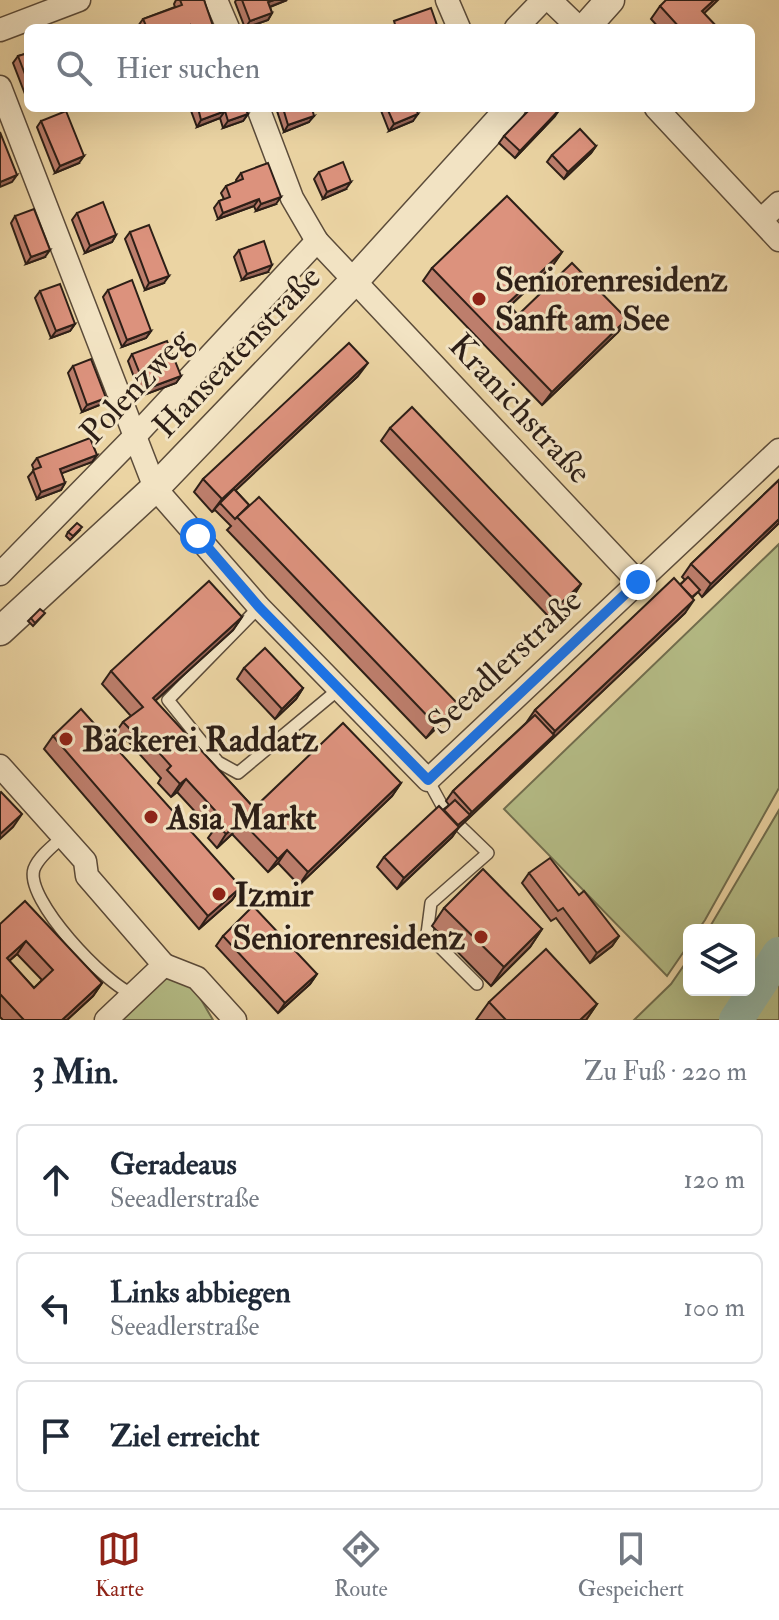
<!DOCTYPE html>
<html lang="de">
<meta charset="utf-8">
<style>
:root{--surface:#fff;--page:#f6f6f7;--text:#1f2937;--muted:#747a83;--line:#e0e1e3;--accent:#8f2418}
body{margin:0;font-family:"IM FELL Double Pica",serif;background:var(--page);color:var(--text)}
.controls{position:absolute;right:24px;bottom:24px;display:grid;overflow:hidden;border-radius:12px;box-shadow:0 8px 32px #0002}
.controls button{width:72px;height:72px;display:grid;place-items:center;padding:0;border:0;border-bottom:2px solid var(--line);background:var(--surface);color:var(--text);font:40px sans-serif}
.stop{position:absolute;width:24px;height:24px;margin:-18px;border:6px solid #1a73e8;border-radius:50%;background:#fff}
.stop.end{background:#1a73e8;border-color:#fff;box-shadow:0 2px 8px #0008}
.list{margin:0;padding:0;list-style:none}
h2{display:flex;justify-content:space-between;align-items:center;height:104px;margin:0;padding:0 32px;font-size:34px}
h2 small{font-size:26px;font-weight:400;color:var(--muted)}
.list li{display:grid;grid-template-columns:52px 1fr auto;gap:24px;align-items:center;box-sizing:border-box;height:112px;margin:0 16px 16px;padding:0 16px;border:2px solid var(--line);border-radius:12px}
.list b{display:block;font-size:30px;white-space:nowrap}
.list p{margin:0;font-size:26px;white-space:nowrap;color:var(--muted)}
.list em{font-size:26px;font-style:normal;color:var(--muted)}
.icon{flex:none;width:44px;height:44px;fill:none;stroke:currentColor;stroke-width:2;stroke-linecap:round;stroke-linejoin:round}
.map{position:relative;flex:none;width:779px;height:1020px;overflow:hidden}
.search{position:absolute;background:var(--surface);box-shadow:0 8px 32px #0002;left:24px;right:24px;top:24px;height:88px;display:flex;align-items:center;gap:20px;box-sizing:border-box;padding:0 28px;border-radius:12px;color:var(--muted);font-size:30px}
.sheet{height:488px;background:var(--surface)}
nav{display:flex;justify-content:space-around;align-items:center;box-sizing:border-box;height:112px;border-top:2px solid var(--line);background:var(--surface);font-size:22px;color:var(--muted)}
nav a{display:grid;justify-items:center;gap:4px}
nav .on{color:var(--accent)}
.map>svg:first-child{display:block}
.green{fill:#b5bd87;stroke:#716e4f;stroke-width:2}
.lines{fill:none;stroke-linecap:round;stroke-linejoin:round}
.river{stroke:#98b8a6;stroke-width:34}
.service-casing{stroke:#5c4c3a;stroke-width:14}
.minor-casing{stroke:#5c4c3a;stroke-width:25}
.tertiary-casing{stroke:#5c4c3a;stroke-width:31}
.service{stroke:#f2e3c3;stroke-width:11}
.minor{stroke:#f2e3c3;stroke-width:22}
.tertiary{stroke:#f2e3c3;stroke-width:28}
.wall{fill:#bd7e6c;stroke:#2d1f17;stroke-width:2;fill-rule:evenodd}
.shaded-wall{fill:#9a6658;stroke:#2d1f17;stroke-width:2}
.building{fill:#dc927d;stroke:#2d1f17;stroke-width:2;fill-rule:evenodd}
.route{stroke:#1a73e8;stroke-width:10}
.poi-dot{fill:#8f2418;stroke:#f2e3c3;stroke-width:3}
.labels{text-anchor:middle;stroke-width:6;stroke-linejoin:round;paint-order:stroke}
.poi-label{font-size:34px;font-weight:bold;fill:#2d1f17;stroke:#f2e3c3;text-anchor:start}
.street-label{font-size:34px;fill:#2d1f17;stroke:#f2e3c3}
</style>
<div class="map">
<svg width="779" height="1020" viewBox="0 0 779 1020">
<rect width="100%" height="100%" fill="#ebd4a3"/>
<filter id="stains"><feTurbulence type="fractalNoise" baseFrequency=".0025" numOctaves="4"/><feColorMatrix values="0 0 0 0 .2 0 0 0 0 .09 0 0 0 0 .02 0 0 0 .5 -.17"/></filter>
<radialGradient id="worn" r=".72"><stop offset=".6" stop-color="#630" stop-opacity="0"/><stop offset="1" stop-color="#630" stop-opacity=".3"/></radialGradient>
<g class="green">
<polygon points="779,544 779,788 705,920 698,930 689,930 689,944 667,976 504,809"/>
<polygon points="779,810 779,1020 634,1020 671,984 689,958 689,990 749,990 749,930 708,930"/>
<polygon points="167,972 192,984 213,1020 120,1020"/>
</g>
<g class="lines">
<polyline class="river" points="736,1020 779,954"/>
<defs>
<g id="service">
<polyline points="259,607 168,700 218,762 238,773 339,689"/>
<polyline points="428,780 445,811"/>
<polyline points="460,826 488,853 431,903 427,934 477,984"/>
<path d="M63 837C54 845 39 856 34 869 24 899 106 985 133 994"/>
</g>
<g id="minor">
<polyline points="216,0 228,28"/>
<polyline points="447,0 459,28"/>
<polyline points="550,0 579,28"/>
<polyline points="516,28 543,0"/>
<polyline points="0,30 79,0"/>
<polyline points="0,87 155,488 259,607 428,780 779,450"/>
<polyline points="258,108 292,198 317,241 638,582"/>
<polyline points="656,108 779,240"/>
<polyline points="761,220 779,203"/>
<polyline points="0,574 136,435 317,241"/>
<polyline points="0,766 85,861 87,876 164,965 106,1020"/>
<polyline points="164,965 197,978 235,1020"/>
</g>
<g id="tertiary">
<polyline points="585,28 610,0"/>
<polyline points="0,631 155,488 354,281 511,108"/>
</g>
</defs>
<use href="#service" class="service-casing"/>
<use href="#minor" class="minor-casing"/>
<use href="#tertiary" class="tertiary-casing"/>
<use href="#service" class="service"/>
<use href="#minor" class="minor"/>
<use href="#tertiary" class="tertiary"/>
</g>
<g class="wall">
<polygon points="176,0 204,0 212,28 139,28 138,26 143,19 175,7 174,4"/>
<polygon points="236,0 287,0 270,7 272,13 268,20 245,28 235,2"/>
<polygon points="660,6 704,14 718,28 659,28 651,19"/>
<polygon points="28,53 28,93 25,94 13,63 18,56"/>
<polygon points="190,108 245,108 248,114 243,121 223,128 220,118 197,127"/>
<polygon points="276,108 312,108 309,122 284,132"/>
<polygon points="380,108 416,108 413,121 389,131"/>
<polygon points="555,116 515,158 499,143 504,136"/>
<polygon points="41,121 79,163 55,173 37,127"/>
<polygon points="596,146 591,153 564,179 547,162 552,155"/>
<polygon points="319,172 346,189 323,199 314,179"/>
<polygon points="241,173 276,204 256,211 254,206 218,219 214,208 219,201 224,199 221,193 226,186 237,182 236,180"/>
<polygon points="77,213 116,235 112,242 85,253 72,220"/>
<polygon points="15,216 45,257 26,264 11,223"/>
<polygon points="130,232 164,283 145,290 125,239"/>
<polygon points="239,250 268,272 242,280 234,257"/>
<polygon points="562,252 553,265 510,306 518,315 627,319 618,332 542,405 423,281 432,268"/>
<polygon points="108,290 151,331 146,338 122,347 103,297"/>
<polygon points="40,291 75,324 70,331 51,338 35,298"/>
<polygon points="132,354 181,376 176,383 141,396 128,361"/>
<polygon points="73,366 102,404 82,412 68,373"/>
<polygon points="358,376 235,490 448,717 426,738 227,530 231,526 215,510 212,512 194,492 203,479"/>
<polygon points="390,428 581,584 572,598 550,618 381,441"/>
<polygon points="97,455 92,462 61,473 65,483 61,490 37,499 28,477 34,470 32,465 37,458"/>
<polygon points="779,480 779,523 702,597 698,592 692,598 685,613 459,827 452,837 397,889 377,867 384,857 449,805 446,801 453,791 526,723 535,710 685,580 682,577 691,564"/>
<polygon points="79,531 70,540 66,536 68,532"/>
<polygon points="45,613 33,626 28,621 31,618"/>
<polygon points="242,617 233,630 155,701 254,808 401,783 392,796 299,885 278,863 268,872 232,834 217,848 208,838 213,831 177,792 171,797 158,783 161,778 127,740 123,744 114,735 123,722 131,716 102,684 111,671"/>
<polygon points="244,668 303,688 296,699 275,719 237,679"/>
<polygon points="53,736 241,887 232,900 199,929 44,749"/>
<polygon points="529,873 579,895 619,936 612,946 590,963 556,918 551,921 522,883"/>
<polygon points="444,908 542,929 530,947 491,986 432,926"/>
<path d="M0 924 102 983 93 996 67 1020H3L0 1017ZM17 954 42 980 34 988 9 961Z"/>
<polygon points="223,936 317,974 310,984 278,1013 216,946"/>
<polygon points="489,1002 597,1004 586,1020 476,1020"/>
</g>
<g class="shaded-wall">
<polygon points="274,0 287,0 264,9 268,2"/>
<polygon points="714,0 718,0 693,24 702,11"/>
<polygon points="272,13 268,20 245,28 250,21"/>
<polygon points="560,109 555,116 515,158 520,151"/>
<polygon points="225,111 220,118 197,127 201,120"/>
<polygon points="248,114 243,121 223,128 228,121"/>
<polygon points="418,114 413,121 389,131 394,124"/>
<polygon points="314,116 309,122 284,132 288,125"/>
<polygon points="596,146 591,153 564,179 568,172"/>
<polygon points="84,156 79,163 55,173 60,166"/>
<polygon points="17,175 12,182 0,187 0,182"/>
<polygon points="351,182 346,189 323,199 327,192"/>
<polygon points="281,197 276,204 256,211 261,204"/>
<polygon points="259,199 254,206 218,219 223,213"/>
<polygon points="116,235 112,242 85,253 90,246"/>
<polygon points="50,250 45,257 26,264 31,257"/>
<polygon points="562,252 553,265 498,317 507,304"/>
<polygon points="272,265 268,272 242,280 247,274"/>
<polygon points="169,276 164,283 145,290 149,283"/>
<polygon points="627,319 618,332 542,405 552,392"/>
<polygon points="75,324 70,331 51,338 56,331"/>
<polygon points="151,331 146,338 122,347 127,340"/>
<polygon points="368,363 358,376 221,504 220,503 212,512 222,499"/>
<polygon points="181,376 176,383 141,396 146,389"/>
<polygon points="106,398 102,404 82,412 87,405"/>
<polygon points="97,455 92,462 55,476 60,469"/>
<polygon points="65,483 61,490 37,499 41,492"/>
<polygon points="779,519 779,523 702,597 711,584"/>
<polygon points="581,584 572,598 550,618 559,605"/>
<polygon points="694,600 685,613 451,835 455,828 472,812 551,738 555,731"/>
<polygon points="242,617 233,630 144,711 153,698"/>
<polygon points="303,688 296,699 275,719 282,709"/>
<polygon points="458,704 448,717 426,738 436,725"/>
<polygon points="186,779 177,792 171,797 180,784"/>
<polygon points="401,783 392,796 299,885 308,872"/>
<polygon points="22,814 13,827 0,839 0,834"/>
<polygon points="241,821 232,834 217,848 226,834"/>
<polygon points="459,827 452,837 397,889 404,878"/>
<polygon points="287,850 278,863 268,872 278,859"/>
<polygon points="241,887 232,900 199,929 208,916"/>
<polygon points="542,929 530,947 491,986 504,967"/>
<polygon points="619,936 612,946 590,963 597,953"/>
<polygon points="26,941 17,954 0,969 7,958"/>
<polygon points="317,974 310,984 278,1013 285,1003"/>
<polygon points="102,983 93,996 67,1020 62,1020"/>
<polygon points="597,1004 586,1020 580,1020"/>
</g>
<g class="building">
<polygon points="180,0 204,0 213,26 209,28 190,28 190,25 182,28 147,28 143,19 182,5"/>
<polygon points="242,0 274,0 268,2 272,13 250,21"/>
<polygon points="666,0 714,0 702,11 718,28 680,28 660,6"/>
<polygon points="431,8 438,28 396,28 394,21"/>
<polygon points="28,53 28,82 18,56"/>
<polygon points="198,108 245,108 248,114 228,121 225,111 201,120"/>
<polygon points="283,108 312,108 314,116 288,125"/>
<polygon points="387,108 416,108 418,114 394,124"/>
<polygon points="531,108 560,109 520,151 504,136"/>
<polygon points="66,111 84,156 60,166 41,121"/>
<polygon points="580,129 596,146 568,172 552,155"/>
<polygon points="0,132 17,175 0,182"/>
<polygon points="343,162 351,182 327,192 319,172"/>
<polygon points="268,163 281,197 261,204 259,199 223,213 219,201 230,197 226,186 243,179 241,173"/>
<polygon points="507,196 562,252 507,304 518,315 572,263 627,319 552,392 432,268"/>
<polygon points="103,202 116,235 90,246 77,213"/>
<polygon points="34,209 50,250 31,257 15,216"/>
<polygon points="149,225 169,276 149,283 130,232"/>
<polygon points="264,241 272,265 247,274 239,250"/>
<polygon points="132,280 151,331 127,340 108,290"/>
<polygon points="60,284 75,324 56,331 40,291"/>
<polygon points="167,341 181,376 146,389 132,354"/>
<polygon points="349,343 368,363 222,499 203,479"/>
<polygon points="91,359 106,398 87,405 73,366"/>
<polygon points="412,407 581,584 559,605 390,428"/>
<polygon points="90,438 97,455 60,469 65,483 41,492 33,470 41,467 37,458"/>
<polygon points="779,480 779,519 711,584 691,564"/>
<polygon points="234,489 249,505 235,519 220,503"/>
<polygon points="259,497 458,704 436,725 237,517"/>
<polygon points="77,523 82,527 73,536 68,532"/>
<polygon points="688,577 700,590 692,597 680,585"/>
<polygon points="674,578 694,600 555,731 535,710"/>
<polygon points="209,581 242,617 153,698 254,808 343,723 401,783 308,872 287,850 278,859 241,821 226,834 217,825 223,819 186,779 180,784 167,770 171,766 136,727 132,731 123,722 143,707 111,671"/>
<polygon points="40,609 45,613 35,623 31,618"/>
<polygon points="265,648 303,688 282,709 244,668"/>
<polygon points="81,709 241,887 208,916 53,736"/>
<polygon points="535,715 554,735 472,812 453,791"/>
<polygon points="1,792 22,814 0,834 0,793"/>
<polygon points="455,800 470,815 458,825 444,810"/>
<polygon points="439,806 459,827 404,878 384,857"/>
<polygon points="550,858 579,895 584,891 619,936 597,953 563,908 558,911 529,873"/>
<polygon points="483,869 542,929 504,967 444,908"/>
<path d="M25 901 102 983 62 1020H24L0 994V924ZM26 941 53 970 34 988 7 958Z"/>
<polygon points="253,906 317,974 285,1003 223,936"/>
<polygon points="546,949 597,1004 580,1020 506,1020 489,1002"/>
</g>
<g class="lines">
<polyline class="route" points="198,536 259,607 428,780 638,582"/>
</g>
<g class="poi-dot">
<circle cx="479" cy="299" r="8"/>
<circle cx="66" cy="739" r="8"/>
<circle cx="151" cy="817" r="8"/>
<circle cx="219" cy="894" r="8"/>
<circle cx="481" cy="937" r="8"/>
</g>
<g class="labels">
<g class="poi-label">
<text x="495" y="291">Seniorenresidenz<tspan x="495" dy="39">Sanft am See</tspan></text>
<text x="82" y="751">Bäckerei Raddatz</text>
<text x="167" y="829">Asia Markt</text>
<text x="235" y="906">Izmir</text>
<text x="465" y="949" text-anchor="end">Seniorenresidenz</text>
</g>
<g class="street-label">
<text transform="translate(236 351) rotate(-46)" y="12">Hanseatenstraße</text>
<text transform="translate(135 385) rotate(-47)" y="12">Polenzweg</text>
<text transform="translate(521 408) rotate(47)" y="12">Kranichstraße</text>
<text transform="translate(504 661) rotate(-43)" y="12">Seeadlerstraße</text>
</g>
</g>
<rect width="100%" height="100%" filter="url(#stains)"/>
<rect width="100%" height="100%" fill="url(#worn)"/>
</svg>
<div class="controls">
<button><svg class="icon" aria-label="layers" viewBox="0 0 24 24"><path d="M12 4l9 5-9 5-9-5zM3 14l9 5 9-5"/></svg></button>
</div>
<div class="stop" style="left:198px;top:536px"></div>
<div class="stop end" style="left:638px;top:582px"></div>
<div class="search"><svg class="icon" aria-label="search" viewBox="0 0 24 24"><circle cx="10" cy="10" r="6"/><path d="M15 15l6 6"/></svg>Hier suchen</div>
</div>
<section class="sheet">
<h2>3 Min.<small>Zu Fuß · 220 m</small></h2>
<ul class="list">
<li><svg class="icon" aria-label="ahead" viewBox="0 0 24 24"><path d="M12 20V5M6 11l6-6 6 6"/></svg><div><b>Geradeaus</b><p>Seeadlerstraße</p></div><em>120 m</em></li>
<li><svg class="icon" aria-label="left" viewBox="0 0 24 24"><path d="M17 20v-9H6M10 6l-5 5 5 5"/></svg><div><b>Links abbiegen</b><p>Seeadlerstraße</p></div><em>100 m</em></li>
<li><svg class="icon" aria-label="arrive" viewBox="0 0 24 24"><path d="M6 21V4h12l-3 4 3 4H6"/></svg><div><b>Ziel erreicht</b></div></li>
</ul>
</section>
<nav>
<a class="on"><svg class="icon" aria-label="map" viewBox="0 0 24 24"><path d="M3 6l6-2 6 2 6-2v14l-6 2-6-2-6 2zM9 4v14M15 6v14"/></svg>Karte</a>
<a><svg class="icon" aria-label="directions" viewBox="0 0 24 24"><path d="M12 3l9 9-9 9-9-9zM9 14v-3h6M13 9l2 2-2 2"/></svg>Route</a>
<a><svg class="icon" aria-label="saved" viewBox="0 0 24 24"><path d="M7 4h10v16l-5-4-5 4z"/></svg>Gespeichert</a>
</nav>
